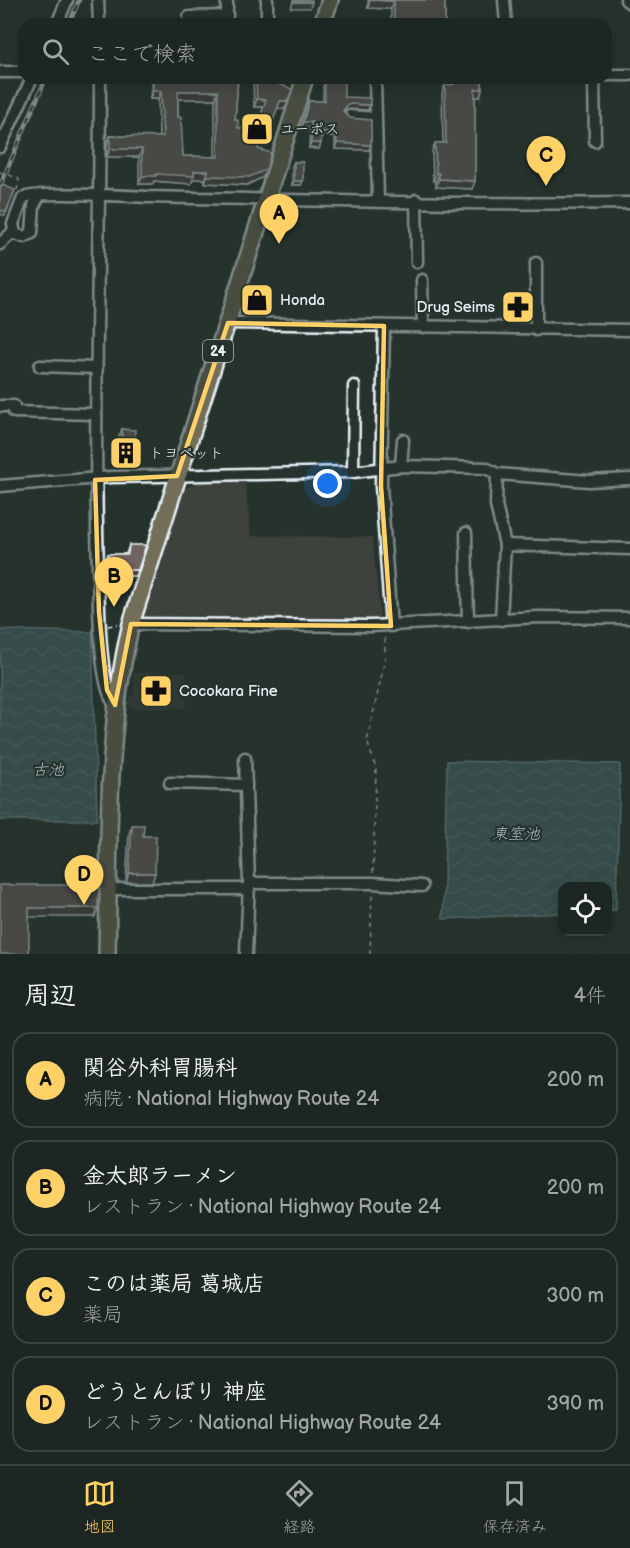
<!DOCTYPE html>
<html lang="ja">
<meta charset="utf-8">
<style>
:root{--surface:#1c2622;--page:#252e2a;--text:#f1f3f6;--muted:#a0a5a5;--line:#3a4340;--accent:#ffd166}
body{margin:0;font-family:"Balsamiq Sans","Klee One",sans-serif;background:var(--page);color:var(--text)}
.controls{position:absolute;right:18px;bottom:18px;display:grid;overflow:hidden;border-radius:12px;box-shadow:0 3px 15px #0003}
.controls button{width:54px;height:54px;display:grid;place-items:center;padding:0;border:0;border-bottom:2px solid var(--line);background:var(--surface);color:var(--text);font:30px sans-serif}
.you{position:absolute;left:328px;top:484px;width:21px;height:21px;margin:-15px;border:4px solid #fff;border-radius:50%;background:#1a73e8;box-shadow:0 0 0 9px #1a73e833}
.badge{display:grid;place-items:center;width:39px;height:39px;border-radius:50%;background:var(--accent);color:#111;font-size:20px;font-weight:700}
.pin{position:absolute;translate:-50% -50px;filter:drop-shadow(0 2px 3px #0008)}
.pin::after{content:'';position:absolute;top:32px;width:21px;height:18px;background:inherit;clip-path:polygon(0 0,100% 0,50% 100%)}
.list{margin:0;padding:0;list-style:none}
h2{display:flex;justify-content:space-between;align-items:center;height:78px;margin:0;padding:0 24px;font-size:26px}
h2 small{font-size:20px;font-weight:400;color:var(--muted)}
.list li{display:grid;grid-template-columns:39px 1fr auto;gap:18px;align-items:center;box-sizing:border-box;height:96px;margin:0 12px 12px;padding:0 12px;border:2px solid var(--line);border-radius:18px}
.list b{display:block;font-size:22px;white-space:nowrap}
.list p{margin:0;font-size:20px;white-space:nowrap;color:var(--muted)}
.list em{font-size:20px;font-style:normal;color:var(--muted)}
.icon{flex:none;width:33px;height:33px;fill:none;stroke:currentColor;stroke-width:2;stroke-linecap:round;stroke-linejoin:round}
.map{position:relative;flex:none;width:630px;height:954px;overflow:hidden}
.search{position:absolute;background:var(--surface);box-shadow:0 3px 15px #0003;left:18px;right:18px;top:18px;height:66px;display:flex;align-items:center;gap:15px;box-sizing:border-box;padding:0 21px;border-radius:18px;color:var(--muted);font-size:22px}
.sheet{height:510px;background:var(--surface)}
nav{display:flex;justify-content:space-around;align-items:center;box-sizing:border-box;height:84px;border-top:2px solid var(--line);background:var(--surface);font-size:16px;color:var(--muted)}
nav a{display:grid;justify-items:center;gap:3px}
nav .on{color:var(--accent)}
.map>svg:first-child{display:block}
.built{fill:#3c423c}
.water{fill:url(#water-waves);stroke:#89a1a6;stroke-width:1.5}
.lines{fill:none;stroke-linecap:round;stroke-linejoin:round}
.minor-casing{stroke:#e8f1f8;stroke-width:15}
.highway-casing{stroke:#e8f1f8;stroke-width:20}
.path{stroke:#e8f1f8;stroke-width:1.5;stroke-dasharray:4.5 4.5;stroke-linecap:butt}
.minor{stroke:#26332d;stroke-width:10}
.highway{stroke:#726e59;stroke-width:15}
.rail-casing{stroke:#e8f1f8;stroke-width:4.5}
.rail{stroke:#26332d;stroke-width:2;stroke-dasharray:7;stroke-linecap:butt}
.path-bridge{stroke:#e8f1f8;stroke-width:1.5;stroke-dasharray:4.5 4.5;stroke-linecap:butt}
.wall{fill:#615652;stroke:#e8f1f8;stroke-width:1.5;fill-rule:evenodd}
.shaded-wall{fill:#4f4642;stroke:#e8f1f8;stroke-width:1.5}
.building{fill:#71645f;stroke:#e8f1f8;stroke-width:1.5;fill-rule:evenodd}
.marked{fill:none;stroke:#ffd166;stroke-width:4.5;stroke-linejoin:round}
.labels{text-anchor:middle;stroke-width:4.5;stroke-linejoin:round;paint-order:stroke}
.shield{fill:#26332d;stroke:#aeb8bb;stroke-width:1.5}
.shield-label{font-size:14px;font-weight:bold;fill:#e8f1f8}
.poi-label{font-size:15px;fill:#e8f1f8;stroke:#26332d;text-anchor:start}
.water-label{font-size:16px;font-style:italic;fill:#a8bcc2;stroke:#26332d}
</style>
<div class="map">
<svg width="630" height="954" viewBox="0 0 630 954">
<defs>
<pattern id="water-waves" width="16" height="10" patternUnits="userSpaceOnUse" patternTransform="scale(1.5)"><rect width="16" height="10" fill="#496c70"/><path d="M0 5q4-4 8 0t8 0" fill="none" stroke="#638185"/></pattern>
</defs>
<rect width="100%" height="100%" fill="#26332d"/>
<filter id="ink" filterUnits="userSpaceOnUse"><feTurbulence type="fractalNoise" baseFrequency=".0167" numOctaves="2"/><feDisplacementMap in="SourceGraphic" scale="12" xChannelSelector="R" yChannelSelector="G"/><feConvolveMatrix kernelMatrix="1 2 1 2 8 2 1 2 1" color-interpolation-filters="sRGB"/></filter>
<g filter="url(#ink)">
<g class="built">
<polygon points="199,482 245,482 251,536 372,537 381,623 146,621 142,615 183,489"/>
<polygon points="186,672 186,708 129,708 129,697 134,696 134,673"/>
</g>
<g class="water">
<polygon points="0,630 92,632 97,820 0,820"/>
<polygon points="447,761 620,764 616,910 608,911 608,886 562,886 562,913 443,919"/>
</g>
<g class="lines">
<defs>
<g id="minor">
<polyline points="98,0 99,24"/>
<polyline points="267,0 267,24"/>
<polyline points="504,0 506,24"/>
<polyline points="626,0 630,3"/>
<polyline points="189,17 227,16 227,0"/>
<polyline points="57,24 67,0"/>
<polyline points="0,72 24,72"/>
<polyline points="606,75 630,75"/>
<path d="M100 78C100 241 93 404 98 567 99 597 98 684 115 705"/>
<polyline points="375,78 378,200"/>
<polyline points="594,78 595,141"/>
<polyline points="349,116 375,118"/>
<polyline points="0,147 32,78"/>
<path d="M40 195 34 205 32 233 24 237 15 234 13 224 23 198C33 191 129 196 149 197 309 200 470 205 630 203"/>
<polyline points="416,200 417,262"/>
<polyline points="0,244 13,232"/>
<polyline points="536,263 536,330"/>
<polyline points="422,280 423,327"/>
<polyline points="228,323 630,330"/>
<polyline points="384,326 381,486 391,626"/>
<polyline points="40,366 96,368"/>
<polyline points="1,406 14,406 14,412 94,414"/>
<polyline points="401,466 403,440"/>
<polyline points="353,472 354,386"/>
<polyline points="497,474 496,505 505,545 501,620"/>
<polyline points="0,486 112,477 353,472 401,466 486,468 497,474 589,481 630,479"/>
<polyline points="466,533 468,622"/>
<polyline points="505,545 630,549"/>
<polyline points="131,624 372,626 538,617 630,618"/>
<polyline points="245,758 249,883 246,954"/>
<polyline points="170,783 246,785"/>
<polyline points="249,883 372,883 422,886"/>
<polyline points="109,889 249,889"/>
</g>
<g id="highway">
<polyline points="322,24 330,0"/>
<path d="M107 954C110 841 105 734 131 624L305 78"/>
</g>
</defs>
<use href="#minor" class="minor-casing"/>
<use href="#highway" class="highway-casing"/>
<g class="path">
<polyline points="9,175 19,179 17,190"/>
<polyline points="108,626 118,624"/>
<polyline points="373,873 376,768 367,741 385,660 385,636"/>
<polyline points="370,954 372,893"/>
</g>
<use href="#minor" class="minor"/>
<use href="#highway" class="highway"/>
<defs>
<g id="rail">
<polyline points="69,24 79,0"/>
<polyline points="0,186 46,78"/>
</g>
</defs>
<use href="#rail" class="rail-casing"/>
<use href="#rail" class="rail"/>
<polyline class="path-bridge" points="0,172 9,175"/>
</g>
<g class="wall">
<polygon points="368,0 445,0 445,24 391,24 391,9 368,8"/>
<path d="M152 78H238L235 120 238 128 256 129 264 107H254L253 78H279L278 84 285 109 277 108 264 146 258 144V149L263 177 247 185 205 183V179H193L191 184 154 181 153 184H139V157H107V144L110 136 159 137 158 99H150L151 83ZM178 99H215V157L183 156 178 117Z"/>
<polygon points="452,78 482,78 482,89 480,97 475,97 475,181 472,189 436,187 436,181 433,181 432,151 435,143 443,143 442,93 445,85 451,84"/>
<polygon points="325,82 344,97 368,110 346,109 344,112 369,150 335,149 335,137 321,137 321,143 319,149 309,148 310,128 301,127 309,101 323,101 323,87"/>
<polygon points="294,162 301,185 292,185 292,166"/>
<polygon points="0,190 15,190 5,216 0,214"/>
<polygon points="122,429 134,462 132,469 119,469 119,436"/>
<polygon points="129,545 136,576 106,576 105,560 108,554 126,554"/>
<polygon points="132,825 143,836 155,873 152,882 126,882 129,834"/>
</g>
<g class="shaded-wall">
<polygon points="370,0 394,1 391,9 368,8"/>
<polygon points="293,2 312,2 310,8 291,8"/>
<polygon points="475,89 482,89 480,97 472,97"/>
<polygon points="153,91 161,91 158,99 150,99"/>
<polygon points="178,91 218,91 215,99 175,99"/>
<polygon points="257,99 266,100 264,107 254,107"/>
<polygon points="280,101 288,101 285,109 277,108"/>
<polygon points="348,104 370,105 368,110 346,109 342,116 343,111"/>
<polygon points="303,122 312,122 310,128 301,127"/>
<polygon points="321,132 336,132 335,137 319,137"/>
<polygon points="311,143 321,143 319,149 309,148"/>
<polygon points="337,143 371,145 369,150 335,149"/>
<polygon points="110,149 142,149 139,157 107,157"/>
<polygon points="266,170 263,177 247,185 205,183 207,176"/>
<polygon points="194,171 208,171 205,179 193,179 191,184 154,181 153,184 139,184 142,176 156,174"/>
<polygon points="436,173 439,173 436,181 433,181"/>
<polygon points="439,179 475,181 472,189 436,187"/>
<polygon points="294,181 303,181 301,185 292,185"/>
<polygon points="122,462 134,462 132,469 119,469"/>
<polygon points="108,570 138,570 136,576 106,576"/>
<polygon points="129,873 155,873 152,882 126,882"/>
<polygon points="29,908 98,908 95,917 26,917"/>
</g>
<g class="building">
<rect x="293" y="0" width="19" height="2"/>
<polygon points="370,0 445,0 445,24 394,24 394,1"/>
<rect x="337" y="22" width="8" height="2"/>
<path d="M153 78H238L235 120H238V128L256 129 266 100 257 99 256 78H279L278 84 292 89 288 101H280L267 138 258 135V149L271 153 266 170 249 177 207 176 208 171H194V176L156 174V176H142V149H110V136L163 137 161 91H153ZM178 91H218V157L183 156 181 117H178Z"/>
<polygon points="454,78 482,78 482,89 475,89 475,181 439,179 439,173 436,173 435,143 446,143 445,85 454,84"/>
<polygon points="344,81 344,97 370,98 370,105 348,104 343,111 350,118 371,120 371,145 337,143 336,132 321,132 321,143 311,143 312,122 303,122 309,101 325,101 325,82"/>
<rect x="294" y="162" width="9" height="19"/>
<polygon points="2,185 15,190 6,212 0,210 0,190"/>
<polygon points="122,429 135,430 134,462 122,462"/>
<polygon points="129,545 146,545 138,570 108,570 108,554 128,554"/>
<polygon points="132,825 144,825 143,836 156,836 155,873 129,873"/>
<polygon points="0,885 99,885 98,908 29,908 29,954 0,954"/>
</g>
</g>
<path d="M0 0H630V954H0ZM228 323 384 326 381 486 391 626 131 624 115 705 107 690 99 612 95 480 177 476Z" fill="#26332d" fill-opacity=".55" fill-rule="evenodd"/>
<path class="marked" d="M228 323 384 326 381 486 391 626 131 624 115 705 107 690 99 612 95 480 177 476Z"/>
<defs>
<symbol id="shop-square" viewBox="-11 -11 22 22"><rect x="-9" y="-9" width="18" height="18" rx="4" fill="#ffd166" stroke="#26332d"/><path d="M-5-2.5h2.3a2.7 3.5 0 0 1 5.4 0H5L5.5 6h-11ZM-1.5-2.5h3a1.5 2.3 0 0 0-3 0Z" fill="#111"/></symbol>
<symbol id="pharmacy-square" viewBox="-11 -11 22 22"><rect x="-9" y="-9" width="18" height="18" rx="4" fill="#ffd166" stroke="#26332d"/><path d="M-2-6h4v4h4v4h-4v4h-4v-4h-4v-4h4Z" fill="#111"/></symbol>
<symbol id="building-square" viewBox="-11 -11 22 22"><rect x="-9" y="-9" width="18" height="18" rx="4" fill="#ffd166" stroke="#26332d"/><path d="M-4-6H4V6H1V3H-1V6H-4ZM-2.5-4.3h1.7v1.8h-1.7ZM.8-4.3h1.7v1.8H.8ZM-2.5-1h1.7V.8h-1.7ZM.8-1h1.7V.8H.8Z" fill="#111"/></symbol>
</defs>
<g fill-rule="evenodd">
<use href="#shop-square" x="238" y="110" width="38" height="38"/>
<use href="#shop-square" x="238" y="281" width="38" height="38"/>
<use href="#pharmacy-square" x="499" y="288" width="38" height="38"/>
<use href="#building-square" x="107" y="434" width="38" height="38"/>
<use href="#pharmacy-square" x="137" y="672" width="38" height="38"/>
</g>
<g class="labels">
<rect class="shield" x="203" y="340" width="30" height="22" rx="4.5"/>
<g class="shield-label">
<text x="218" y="356">24</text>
</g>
<g class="poi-label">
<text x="280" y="134">ユーポス</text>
<text x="280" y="305">Honda</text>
<text x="495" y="312" text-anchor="end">Drug Seims</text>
<text x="149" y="458">トヨペット</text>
<text x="179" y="696">Cocokara Fine</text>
</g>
<g class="water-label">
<text x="48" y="775">古池</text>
<text x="516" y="839">東室池</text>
</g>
</g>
</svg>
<div class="controls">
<button><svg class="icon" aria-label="locate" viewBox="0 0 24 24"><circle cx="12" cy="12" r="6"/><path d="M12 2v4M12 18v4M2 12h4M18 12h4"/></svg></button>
</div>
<div class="you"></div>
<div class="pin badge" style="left:279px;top:244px">A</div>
<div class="pin badge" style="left:114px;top:607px">B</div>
<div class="pin badge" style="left:546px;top:186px">C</div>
<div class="pin badge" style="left:84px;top:905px">D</div>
<div class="search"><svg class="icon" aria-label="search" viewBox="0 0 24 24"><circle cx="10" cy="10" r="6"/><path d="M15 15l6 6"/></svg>ここで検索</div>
</div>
<section class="sheet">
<h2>周辺<small>4件</small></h2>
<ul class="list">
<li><span class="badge">A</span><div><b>関谷外科胃腸科</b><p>病院 · National Highway Route 24</p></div><em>200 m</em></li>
<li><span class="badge">B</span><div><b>金太郎ラーメン</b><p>レストラン · National Highway Route 24</p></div><em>200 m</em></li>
<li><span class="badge">C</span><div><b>このは薬局 葛城店</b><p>薬局</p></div><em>300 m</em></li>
<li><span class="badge">D</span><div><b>どうとんぼり 神座</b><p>レストラン · National Highway Route 24</p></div><em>390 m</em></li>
</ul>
</section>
<nav>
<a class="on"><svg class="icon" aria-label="map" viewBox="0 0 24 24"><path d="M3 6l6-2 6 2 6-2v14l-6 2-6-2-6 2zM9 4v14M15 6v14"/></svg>地図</a>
<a><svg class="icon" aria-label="directions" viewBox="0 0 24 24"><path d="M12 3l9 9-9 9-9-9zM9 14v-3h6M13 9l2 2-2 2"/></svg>経路</a>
<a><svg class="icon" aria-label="saved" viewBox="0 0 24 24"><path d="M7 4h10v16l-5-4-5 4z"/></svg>保存済み</a>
</nav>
